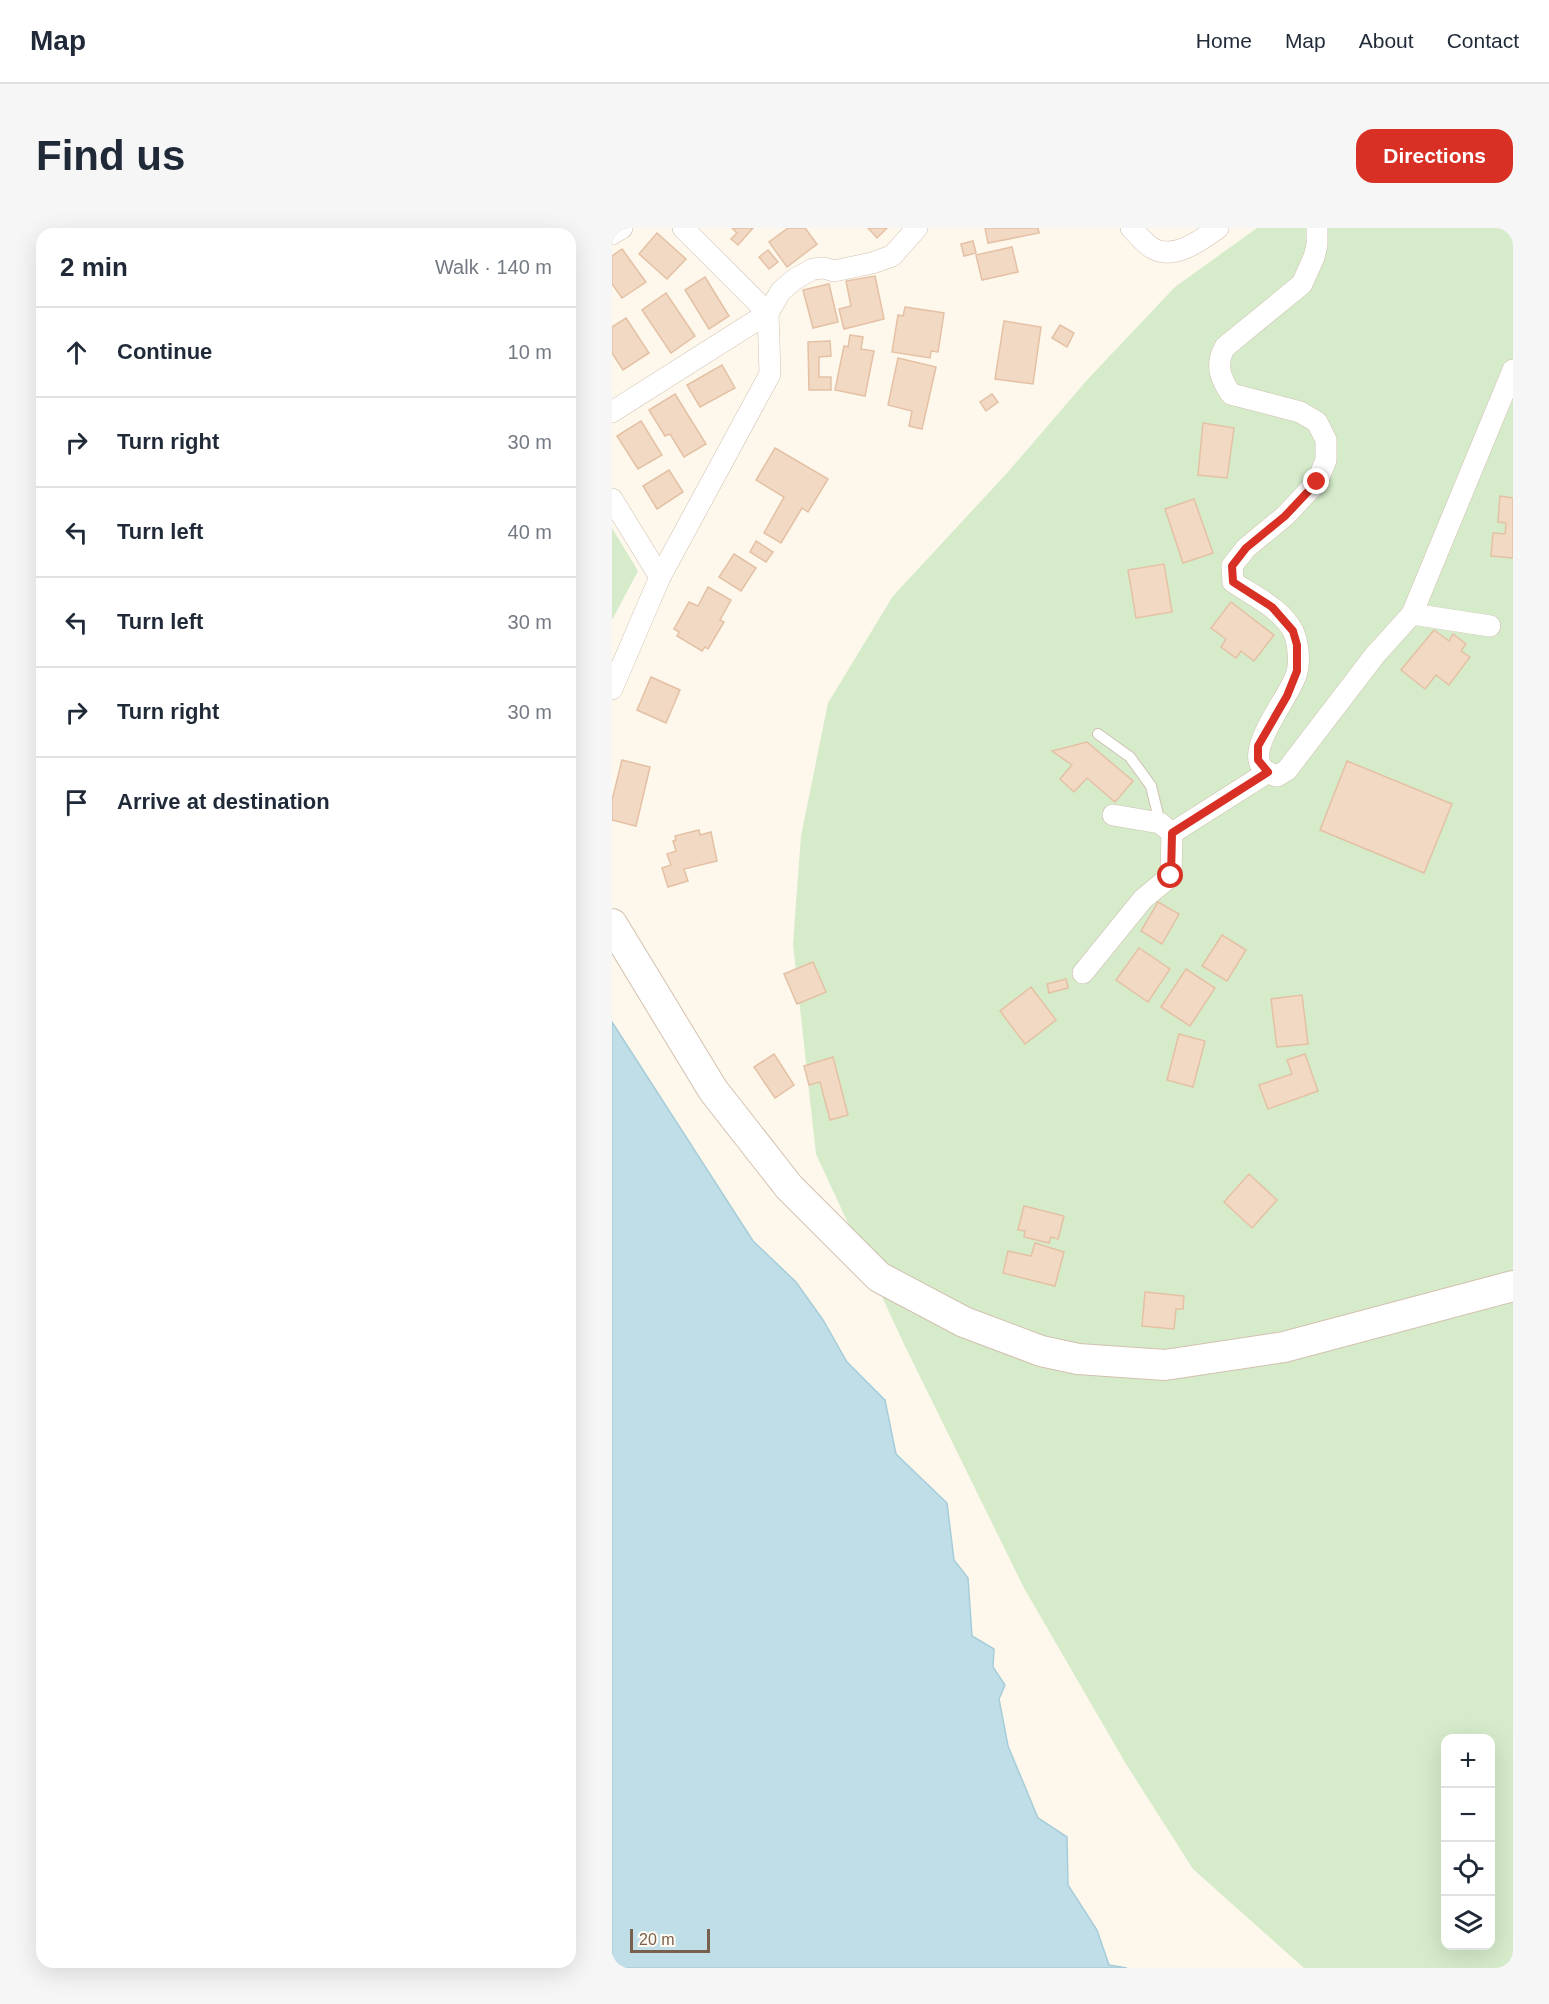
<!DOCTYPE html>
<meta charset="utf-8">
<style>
:root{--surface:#fff;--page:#f6f6f7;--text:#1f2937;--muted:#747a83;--line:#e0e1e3;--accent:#d93025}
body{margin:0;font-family:Helvetica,sans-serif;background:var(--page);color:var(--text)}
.controls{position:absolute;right:18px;bottom:18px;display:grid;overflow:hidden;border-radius:12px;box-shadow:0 6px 24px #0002}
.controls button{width:54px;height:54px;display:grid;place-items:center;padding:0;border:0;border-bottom:2px solid var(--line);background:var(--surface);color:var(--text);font:30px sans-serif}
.scale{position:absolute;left:18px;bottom:15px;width:80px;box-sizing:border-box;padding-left:6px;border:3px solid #79604e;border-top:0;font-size:16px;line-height:21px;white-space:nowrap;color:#79604e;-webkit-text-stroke:4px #fffbf3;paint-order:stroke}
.stop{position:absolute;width:18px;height:18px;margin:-14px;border:4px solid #d93025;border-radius:50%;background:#fff}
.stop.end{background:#d93025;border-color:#fff;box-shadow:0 2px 6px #0008}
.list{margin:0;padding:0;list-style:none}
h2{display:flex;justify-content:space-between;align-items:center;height:78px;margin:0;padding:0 24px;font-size:26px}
h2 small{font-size:20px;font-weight:400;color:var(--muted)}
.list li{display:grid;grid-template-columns:39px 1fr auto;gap:18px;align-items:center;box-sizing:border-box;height:90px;padding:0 24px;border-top:2px solid var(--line)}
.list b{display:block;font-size:22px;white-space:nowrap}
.list em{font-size:20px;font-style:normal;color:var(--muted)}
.icon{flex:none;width:33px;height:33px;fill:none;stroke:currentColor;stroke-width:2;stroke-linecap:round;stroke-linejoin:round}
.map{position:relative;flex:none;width:901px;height:1740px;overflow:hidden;border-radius:18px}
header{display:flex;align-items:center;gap:36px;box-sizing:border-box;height:84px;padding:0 30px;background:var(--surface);border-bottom:2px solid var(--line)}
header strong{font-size:28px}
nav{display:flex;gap:33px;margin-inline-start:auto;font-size:21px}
.intro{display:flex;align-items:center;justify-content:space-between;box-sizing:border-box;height:144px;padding:0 36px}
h1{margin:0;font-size:42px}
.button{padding:15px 27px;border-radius:18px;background:var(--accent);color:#fff;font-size:21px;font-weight:700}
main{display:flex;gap:36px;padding:0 36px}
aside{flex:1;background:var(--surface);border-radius:18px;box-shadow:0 6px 24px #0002}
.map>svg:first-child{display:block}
.green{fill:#d5ebca;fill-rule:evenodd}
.water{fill:#c0dee7;stroke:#a6cdd9;stroke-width:1.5}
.building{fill:#f2d9c4;stroke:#e4c1a4;stroke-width:1.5}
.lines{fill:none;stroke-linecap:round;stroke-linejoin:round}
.lane-casing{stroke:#d0c0b0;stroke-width:12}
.street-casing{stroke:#d0c0b0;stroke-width:22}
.secondary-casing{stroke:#d3c1af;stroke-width:32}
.lane{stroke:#fff;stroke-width:10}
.street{stroke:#fff;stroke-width:21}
.secondary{stroke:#fff;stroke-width:30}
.route{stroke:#d93025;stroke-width:8}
</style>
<header>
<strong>Map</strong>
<nav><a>Home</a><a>Map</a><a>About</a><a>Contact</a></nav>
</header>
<div class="intro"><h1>Find us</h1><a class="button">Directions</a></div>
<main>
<aside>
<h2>2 min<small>Walk · 140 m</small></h2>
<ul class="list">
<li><svg class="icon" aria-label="ahead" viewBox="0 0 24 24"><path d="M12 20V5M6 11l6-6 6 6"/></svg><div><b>Continue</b></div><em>10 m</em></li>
<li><svg class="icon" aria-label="right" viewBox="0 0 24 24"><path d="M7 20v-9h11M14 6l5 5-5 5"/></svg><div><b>Turn right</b></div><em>30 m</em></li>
<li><svg class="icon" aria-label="left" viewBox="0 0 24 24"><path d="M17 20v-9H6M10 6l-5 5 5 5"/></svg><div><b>Turn left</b></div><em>40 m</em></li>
<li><svg class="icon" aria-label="left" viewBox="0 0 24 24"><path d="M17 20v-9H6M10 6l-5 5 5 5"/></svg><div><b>Turn left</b></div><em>30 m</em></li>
<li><svg class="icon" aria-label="right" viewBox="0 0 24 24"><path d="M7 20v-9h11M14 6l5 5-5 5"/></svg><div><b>Turn right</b></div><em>30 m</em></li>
<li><svg class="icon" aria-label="arrive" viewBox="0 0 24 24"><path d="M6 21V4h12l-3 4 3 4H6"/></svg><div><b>Arrive at destination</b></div></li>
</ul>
</aside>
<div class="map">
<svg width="901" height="1740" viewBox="0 0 901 1740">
<rect width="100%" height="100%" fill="#fdf7ec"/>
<g class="green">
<path d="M645 0H901V1740H692L581 1641 514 1536 412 1360 291 1114 204 926 181 716 189 608 216 475 281 368 396 244 475 152 563 59ZM834 1510H879V1718H834Z"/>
<polygon points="0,300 26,343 0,392"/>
</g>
<polygon class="water" points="0,794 141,1013 184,1054 211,1092 235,1134 273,1172 284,1226 335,1275 342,1332 356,1350 360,1408 382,1421 381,1439 393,1457 387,1471 396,1518 426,1590 455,1609 456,1657 485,1702 497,1737 515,1740 0,1740"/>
<g class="building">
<polygon points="120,0 141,0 126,17 119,11 125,5"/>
<polygon points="176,0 193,0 205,16 175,39 157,14"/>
<polygon points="256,0 275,0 265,10"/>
<polygon points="373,0 426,0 427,5 376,15"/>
<polygon points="45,5 74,31 55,51 27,26"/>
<polygon points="361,13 364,25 352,28 349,16"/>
<polygon points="400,19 406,44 370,52 364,27"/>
<polygon points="10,21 34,54 10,70 0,56 0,28"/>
<polygon points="156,22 166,34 157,41 147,29"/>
<polygon points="263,48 272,91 232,101 227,81 239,78 234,53"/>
<polygon points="93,49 117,88 97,101 73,62"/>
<polygon points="217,56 226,94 201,100 191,62"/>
<polygon points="54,65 83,108 59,125 30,82"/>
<polygon points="293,79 332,85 326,124 319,123 318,130 280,124 286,87 291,88"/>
<polygon points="14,90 37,125 11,142 0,125 0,99"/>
<polygon points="392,93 429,99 421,156 383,151"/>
<polygon points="448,97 462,105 455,119 440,110"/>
<polygon points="238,107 251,109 249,121 262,123 253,168 223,162 232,118 236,119"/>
<polygon points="218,113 219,128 207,129 207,149 219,149 219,162 197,162 196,114"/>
<polygon points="286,130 324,139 310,201 297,198 300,183 276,177"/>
<polygon points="110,137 123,160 88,179 75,157"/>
<polygon points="63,166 94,216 72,229 58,206 53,208 37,182"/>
<polygon points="380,166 386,174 374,183 368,174"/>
<polygon points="29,193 50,227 26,241 5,208"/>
<polygon points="591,195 622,200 615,250 586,247"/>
<polygon points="163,220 216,251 196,284 190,280 169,315 152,305 172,269 144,252"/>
<polygon points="57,242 71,264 45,281 31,258"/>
<polygon points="888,268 901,270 901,330 879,328 881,305 893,306 894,295 886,294"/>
<polygon points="582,271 601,325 571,335 553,281"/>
<polygon points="144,313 161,324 154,334 138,324"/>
<polygon points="122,326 144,340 129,363 107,349"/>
<polygon points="552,336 560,384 524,390 516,342"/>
<polygon points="96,359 119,372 108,392 112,394 96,421 93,419 90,423 65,408 67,404 62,401 77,374 86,378"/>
<polygon points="619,374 662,407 642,433 629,423 624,430 609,419 614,411 599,400"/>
<polygon points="822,402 837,413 841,406 854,416 849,423 858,429 837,457 824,447 813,461 789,442"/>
<polygon points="39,449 68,462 54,495 25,482"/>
<polygon points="475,514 521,553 503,574 475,550 462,564 448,551 460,537 440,523"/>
<polygon points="10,532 38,539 24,598 0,592 0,572"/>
<polygon points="735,533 840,576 812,645 708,602"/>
<polygon points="87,602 88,607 99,604 105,633 72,641 76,653 56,659 50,640 59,637 55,626 64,623 61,613 64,612 63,608"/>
<polygon points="546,674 567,686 550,716 529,703"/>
<polygon points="610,707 634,722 615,753 590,738"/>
<polygon points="527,720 558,741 536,774 504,752"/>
<polygon points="201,734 214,764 185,776 172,746"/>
<polygon points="574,741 603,760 578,798 549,779"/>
<polygon points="454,751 456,760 437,765 435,756"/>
<polygon points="419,759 444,792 413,816 388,783"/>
<polygon points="690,767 696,816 665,819 659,771"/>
<polygon points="567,806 593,813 581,859 555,852"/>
<polygon points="162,826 182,857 163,870 142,839"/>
<polygon points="693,826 706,863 656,881 647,857 680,846 675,832"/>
<polygon points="221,829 236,887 218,892 208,854 197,857 192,838"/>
<polygon points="637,946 665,972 640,1000 612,974"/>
<polygon points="412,978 452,988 446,1011 439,1009 437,1015 412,1009 413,1003 406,1002"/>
<polygon points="423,1015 452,1024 443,1058 391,1045 396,1023 419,1028"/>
<polygon points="533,1064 572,1068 571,1081 564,1081 562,1101 530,1098"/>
</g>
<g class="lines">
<defs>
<polyline id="lane" points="486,506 518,529 539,558 548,595"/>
<g id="street">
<polyline points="71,0 156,85 169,63 183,51 201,41 212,40 222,43 260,35 280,28 305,0"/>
<path d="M519 0C525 6 533 16 540 20 562 33 589 12 606 0"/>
<path d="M705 0V17L702 29 690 56 613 119C603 136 608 150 619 166L688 184 705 194 714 212V232L705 254 673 288 634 320 620 338 621 354C641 368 669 380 681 403 686 413 688 433 685 444 680 469 616 537 665 548L675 542 763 427 800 386 901 142"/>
<polyline points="0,6 10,0"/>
<polyline points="0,184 156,85"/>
<polyline points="0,271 48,349"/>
<polyline points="800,386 878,398"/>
<polyline points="0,461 48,349 158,146 156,85"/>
<polyline points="501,587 548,595 560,605"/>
<polyline points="560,605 656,544"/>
<polyline points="471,745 531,671 559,648 560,605"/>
</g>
<polyline id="secondary" points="0,696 101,862 177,959 267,1049 352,1094 429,1123 466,1131 553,1137 672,1119 901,1058"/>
</defs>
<use href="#lane" class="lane-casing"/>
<use href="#street" class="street-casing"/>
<use href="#secondary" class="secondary-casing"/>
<use href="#lane" class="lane"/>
<use href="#street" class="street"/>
<use href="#secondary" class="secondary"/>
</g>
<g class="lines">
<polyline class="route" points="559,648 560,605 656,544 646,532 646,518 675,468 685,443 685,417 681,403 660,379 621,354 620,338 634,320 673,288 705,254"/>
</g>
</svg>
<div class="controls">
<button>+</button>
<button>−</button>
<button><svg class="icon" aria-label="locate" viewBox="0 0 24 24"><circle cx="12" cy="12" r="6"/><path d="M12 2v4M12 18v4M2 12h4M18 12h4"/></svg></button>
<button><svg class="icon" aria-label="layers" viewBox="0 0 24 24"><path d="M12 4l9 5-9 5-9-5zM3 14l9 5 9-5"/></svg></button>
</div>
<div class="scale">20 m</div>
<div class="stop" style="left:559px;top:648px"></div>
<div class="stop end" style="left:705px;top:254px"></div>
</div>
</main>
